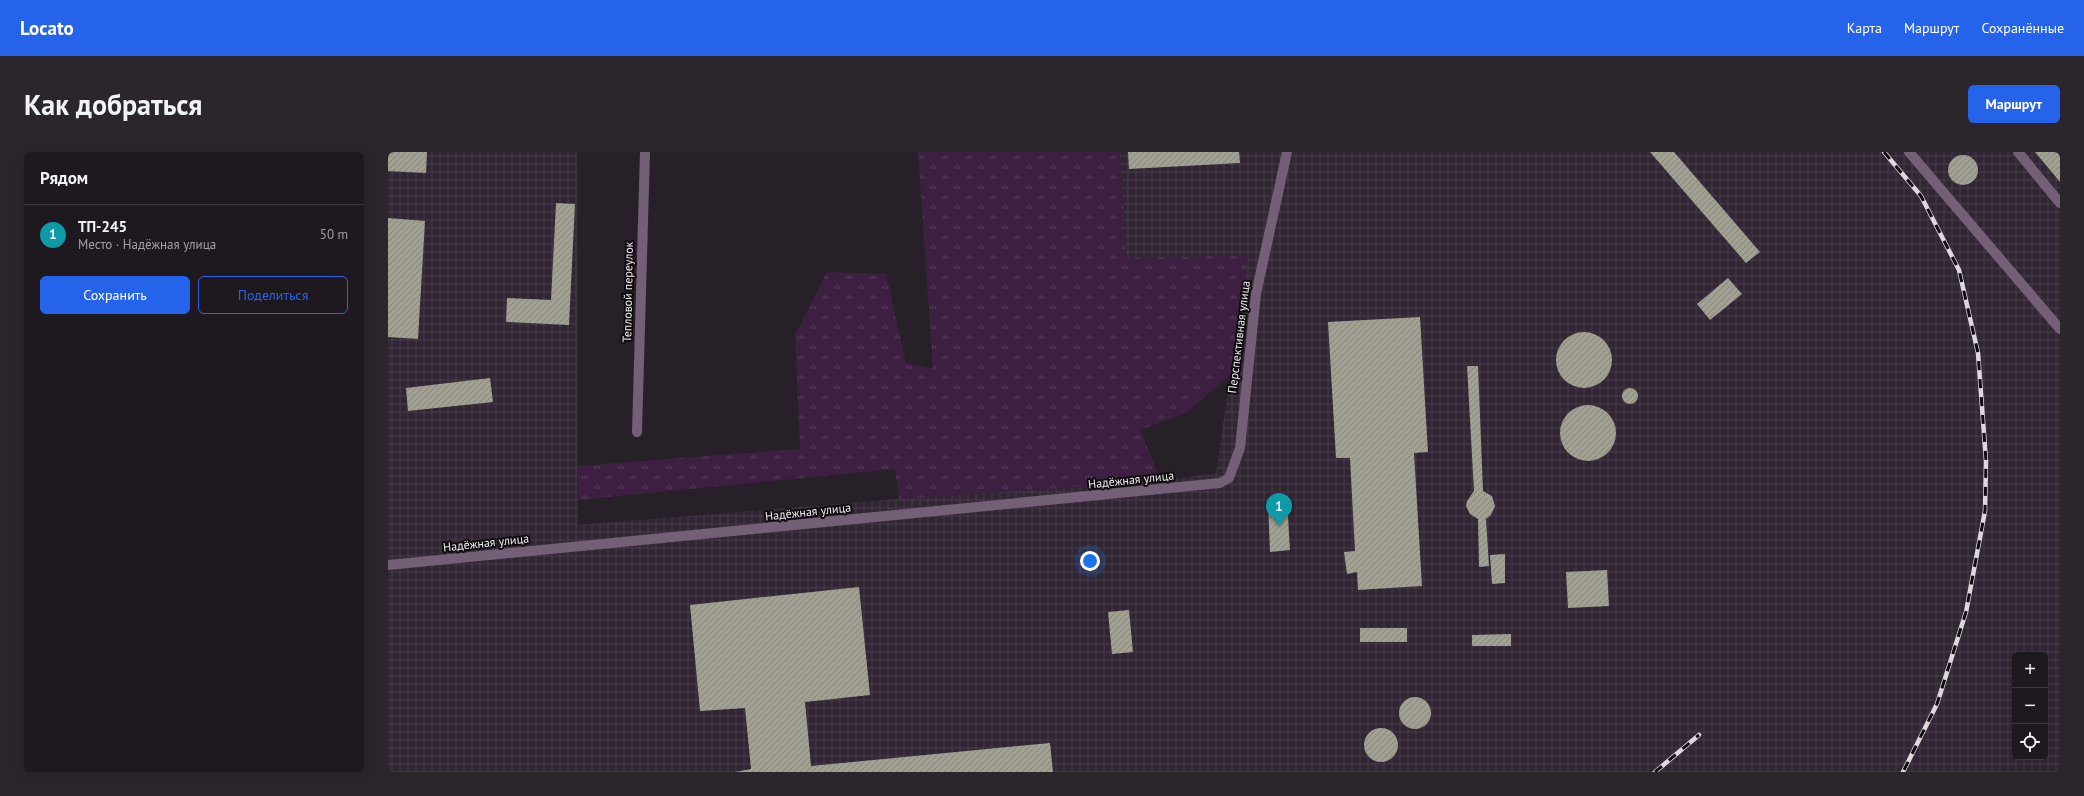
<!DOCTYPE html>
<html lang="ru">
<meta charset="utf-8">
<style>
:root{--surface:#1e181f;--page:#2b252c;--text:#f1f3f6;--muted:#a1a0a4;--line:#3c373d;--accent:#2563eb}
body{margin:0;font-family:"PT Sans",sans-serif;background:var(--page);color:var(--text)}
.controls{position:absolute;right:12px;bottom:12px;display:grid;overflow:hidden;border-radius:6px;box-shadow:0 4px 16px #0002}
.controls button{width:36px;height:36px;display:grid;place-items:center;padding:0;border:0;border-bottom:1px solid var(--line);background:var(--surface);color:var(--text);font:20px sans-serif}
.you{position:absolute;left:702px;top:409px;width:14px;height:14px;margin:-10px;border:3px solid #fff;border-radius:50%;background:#1a73e8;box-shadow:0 0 0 6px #1a73e833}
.badge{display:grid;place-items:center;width:26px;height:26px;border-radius:50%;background:var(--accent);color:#fff;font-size:13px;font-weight:700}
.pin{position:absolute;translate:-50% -33px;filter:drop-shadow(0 1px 2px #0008)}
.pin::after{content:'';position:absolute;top:21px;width:14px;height:12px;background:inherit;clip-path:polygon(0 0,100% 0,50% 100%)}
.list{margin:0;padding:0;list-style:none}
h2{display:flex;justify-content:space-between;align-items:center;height:52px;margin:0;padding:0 16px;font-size:17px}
h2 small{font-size:13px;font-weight:400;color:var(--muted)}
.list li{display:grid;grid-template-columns:26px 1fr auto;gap:12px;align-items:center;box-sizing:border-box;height:60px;padding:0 16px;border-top:1px solid var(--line)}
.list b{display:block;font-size:15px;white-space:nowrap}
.list p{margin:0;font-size:13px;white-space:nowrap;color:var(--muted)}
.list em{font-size:13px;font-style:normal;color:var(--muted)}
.actions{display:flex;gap:8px;padding:12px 16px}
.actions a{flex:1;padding:9px 0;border:1px solid var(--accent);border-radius:6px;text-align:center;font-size:14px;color:var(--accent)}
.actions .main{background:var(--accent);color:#fff}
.icon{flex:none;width:22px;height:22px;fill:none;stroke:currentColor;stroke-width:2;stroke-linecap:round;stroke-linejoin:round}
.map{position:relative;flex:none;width:1672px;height:620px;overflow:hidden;border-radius:6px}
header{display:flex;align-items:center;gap:24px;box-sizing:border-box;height:56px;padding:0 20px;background:var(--accent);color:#fff}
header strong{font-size:19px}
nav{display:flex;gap:22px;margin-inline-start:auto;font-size:14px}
.intro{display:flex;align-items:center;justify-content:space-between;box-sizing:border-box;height:96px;padding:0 24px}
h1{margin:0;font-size:28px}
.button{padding:10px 18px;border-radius:6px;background:var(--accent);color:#fff;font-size:14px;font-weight:700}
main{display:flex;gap:24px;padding:0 24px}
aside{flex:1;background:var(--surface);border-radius:6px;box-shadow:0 4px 16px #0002}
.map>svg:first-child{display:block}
.industrial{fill:url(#industrial-grid);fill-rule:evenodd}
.grass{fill:url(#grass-tufts)}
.building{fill:url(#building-hatch)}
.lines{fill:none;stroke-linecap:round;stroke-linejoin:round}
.minor{stroke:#735f76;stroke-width:10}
.rail-casing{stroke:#ddd8de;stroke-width:4.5}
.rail{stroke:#0f0b0f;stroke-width:3;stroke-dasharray:9;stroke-linecap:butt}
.labels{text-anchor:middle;stroke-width:4;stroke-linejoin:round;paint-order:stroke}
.street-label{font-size:12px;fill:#f3eef4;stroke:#0f0b0f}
</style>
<header>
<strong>Locato</strong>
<nav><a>Карта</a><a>Маршрут</a><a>Сохранённые</a></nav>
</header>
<div class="intro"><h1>Как добраться</h1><a class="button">Маршрут</a></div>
<main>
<aside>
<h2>Рядом<small></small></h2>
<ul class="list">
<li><span class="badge" style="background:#0f9aa8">1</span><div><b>ТП-245</b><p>Место · Надёжная улица</p></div><em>50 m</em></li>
</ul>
<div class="actions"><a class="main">Сохранить</a><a>Поделиться</a></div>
</aside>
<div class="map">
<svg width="1672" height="620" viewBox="0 0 1672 620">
<defs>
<pattern id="industrial-grid" width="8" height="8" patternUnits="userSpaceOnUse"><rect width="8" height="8" fill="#322634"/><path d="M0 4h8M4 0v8" fill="none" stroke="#463b48"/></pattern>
<pattern id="grass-tufts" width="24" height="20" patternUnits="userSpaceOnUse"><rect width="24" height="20" fill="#3d2041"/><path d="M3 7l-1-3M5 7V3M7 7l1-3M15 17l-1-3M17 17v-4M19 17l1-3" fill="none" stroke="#5a415d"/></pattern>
<pattern id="building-hatch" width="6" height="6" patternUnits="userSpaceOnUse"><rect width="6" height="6" fill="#a1a093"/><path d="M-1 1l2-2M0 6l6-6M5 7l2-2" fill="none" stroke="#87857d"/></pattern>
</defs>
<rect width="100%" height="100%" fill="#282029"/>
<path class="industrial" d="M0 0H189L190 373 511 347 773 329 828 321 860 103 738 106 732 0H1672V620H0ZM1627 503H1657V605H1627Z"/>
<polygon class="grass" points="530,0 732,0 738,106 860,103 843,222 798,261 752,278 773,329 511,347 507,317 190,348 190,314 412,297 407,183 439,120 498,122 518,211 545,217"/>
<g class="building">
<polygon points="0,0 39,0 38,21 0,19"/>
<polygon points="740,0 851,0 852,11 741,17"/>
<polygon points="1262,0 1286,0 1372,100 1358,111"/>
<polygon points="1647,0 1672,0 1672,30"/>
<circle cx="1575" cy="18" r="15"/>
<polygon points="168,51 187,52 181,173 118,170 119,146 163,148"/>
<polygon points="0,66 37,69 30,187 0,185"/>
<polygon points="1340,126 1354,142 1322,168 1309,152"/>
<polygon points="1032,165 1040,300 1026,301 1034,434 970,438 969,420 959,422 956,400 967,399 962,306 948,306 940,170"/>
<circle cx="1196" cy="208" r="28"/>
<polygon points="1079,214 1090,214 1095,339 1104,344 1107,354 1103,363 1098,367 1101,414 1091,415 1090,367 1082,362 1078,354 1079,349 1086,339"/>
<polygon points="102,226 105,250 20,259 18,236"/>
<circle cx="1242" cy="244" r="8"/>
<circle cx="1200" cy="281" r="28"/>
<polygon points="899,349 902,398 882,400 880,350"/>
<polygon points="1117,402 1117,431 1104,432 1102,403"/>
<polygon points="1219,418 1221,454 1180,456 1178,420"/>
<polygon points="471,435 482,543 417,550 423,614 662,591 665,620 347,620 363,617 357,556 312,559 302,453"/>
<polygon points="741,458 745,500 724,502 720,460"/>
<rect x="972" y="476" width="47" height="14"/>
<polygon points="1123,482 1123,494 1084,494 1084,483"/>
<circle cx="1027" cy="561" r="16"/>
<circle cx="993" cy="593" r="17"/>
</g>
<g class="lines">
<g class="minor">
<polyline points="1521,0 1672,177"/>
<polyline points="1630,0 1672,51"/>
<polyline points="249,280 257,0"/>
<polyline points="0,413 832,331 841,326 852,296 868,142 899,0"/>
</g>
<defs>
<g id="rail">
<polyline points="1496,0 1533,44 1571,118 1590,201 1598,309 1597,359 1578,460 1549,552 1515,620"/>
<polyline points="1267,620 1311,583"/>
</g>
</defs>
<use href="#rail" class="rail-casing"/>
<use href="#rail" class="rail"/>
</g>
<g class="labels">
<g class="street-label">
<text transform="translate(240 140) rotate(-89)" y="4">Тепловой переулок</text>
<text transform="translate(851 185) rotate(-83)" y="4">Перспективная улица</text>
<text transform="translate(743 328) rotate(-6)" y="4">Надёжная улица</text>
<text transform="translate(420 360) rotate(-6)" y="4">Надёжная улица</text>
<text transform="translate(98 391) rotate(-6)" y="4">Надёжная улица</text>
</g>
</g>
</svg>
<div class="controls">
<button>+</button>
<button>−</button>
<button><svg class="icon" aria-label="locate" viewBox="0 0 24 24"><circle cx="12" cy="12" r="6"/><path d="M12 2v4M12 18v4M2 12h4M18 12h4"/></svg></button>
</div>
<div class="you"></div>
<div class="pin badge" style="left:891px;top:374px;background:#0f9aa8">1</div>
</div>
</main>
